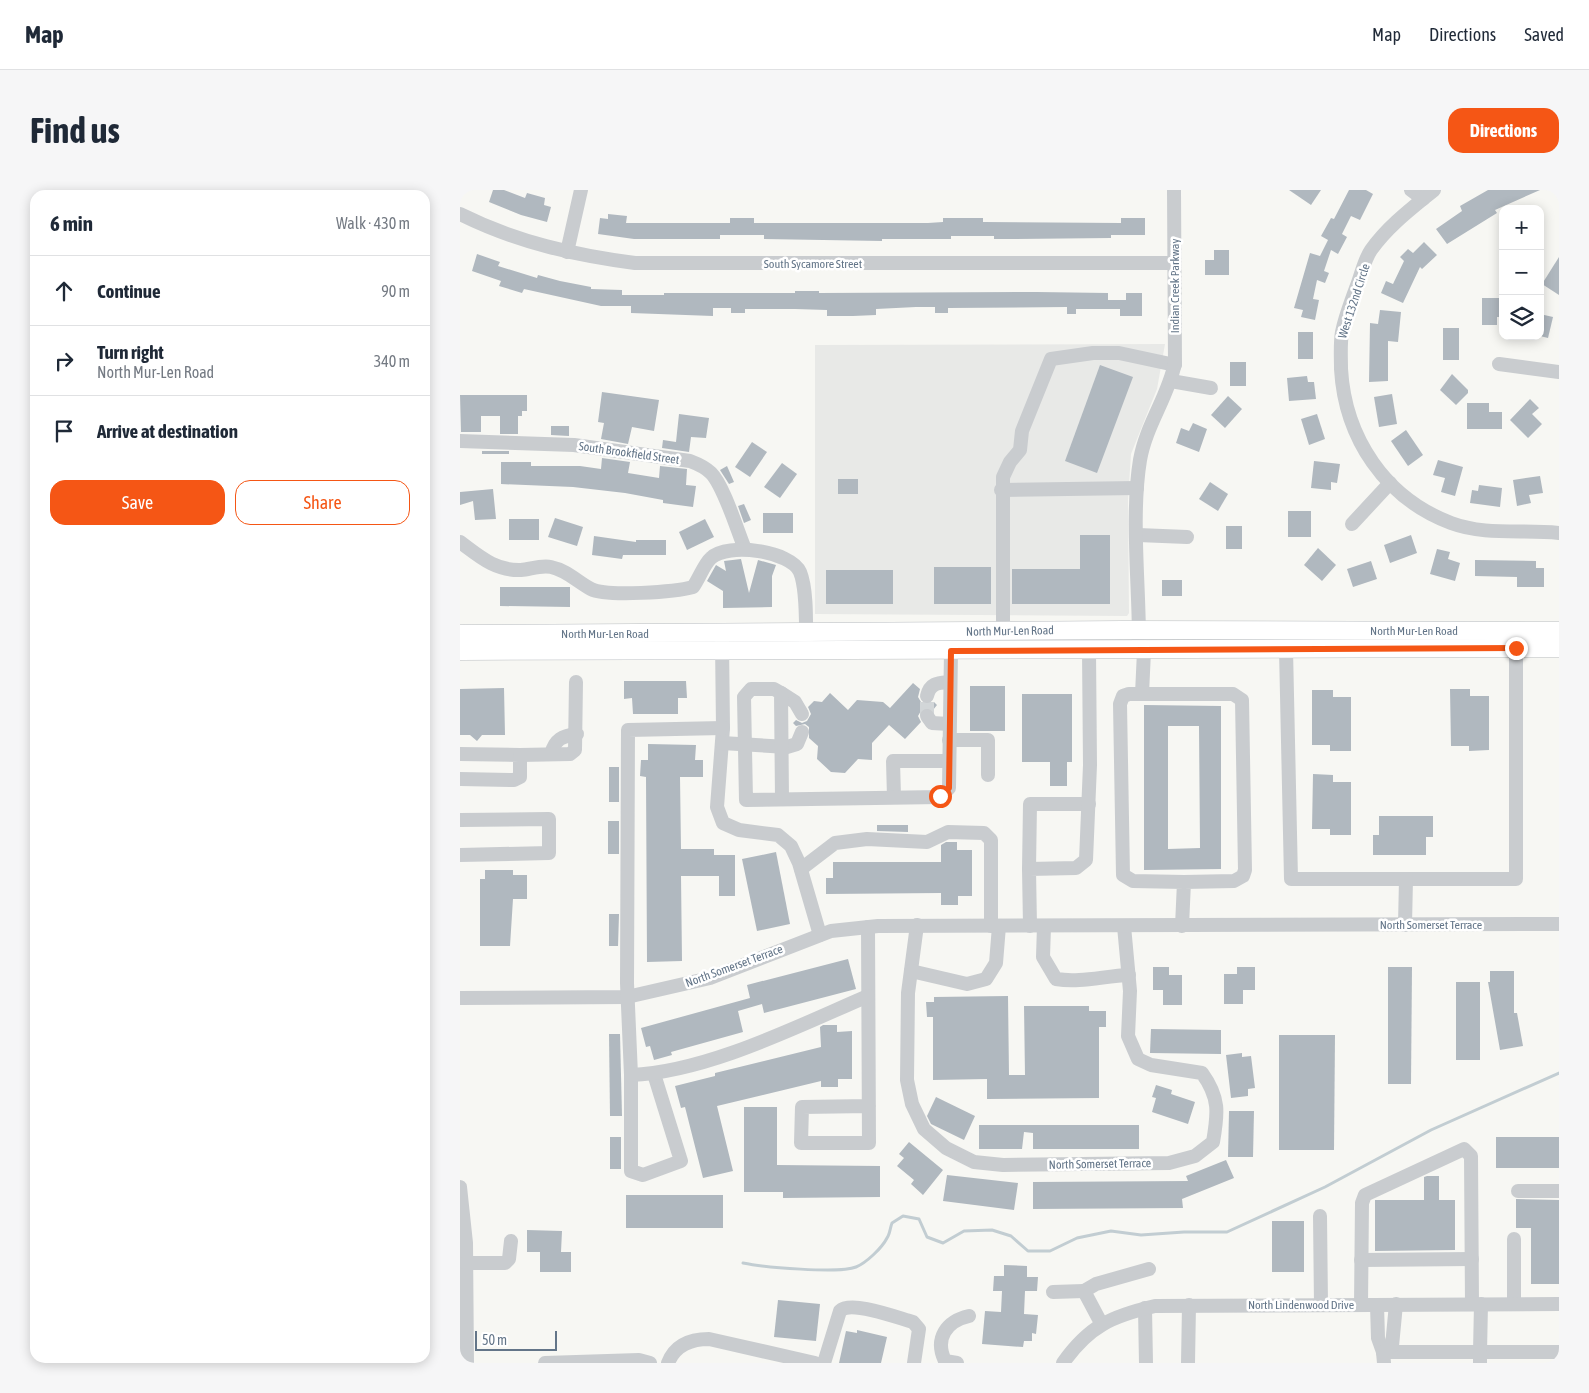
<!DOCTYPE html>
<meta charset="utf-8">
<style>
:root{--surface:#fff;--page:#f6f6f7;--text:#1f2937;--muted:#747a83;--line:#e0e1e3;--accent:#f55615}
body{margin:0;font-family:"Asap Condensed",sans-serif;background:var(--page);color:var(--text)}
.controls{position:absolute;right:15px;top:15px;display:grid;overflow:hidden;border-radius:10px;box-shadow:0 2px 12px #0003}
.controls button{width:45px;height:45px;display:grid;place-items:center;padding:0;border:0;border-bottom:1px solid var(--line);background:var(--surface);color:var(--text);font:25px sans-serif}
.scale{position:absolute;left:15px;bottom:12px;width:82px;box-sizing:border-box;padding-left:5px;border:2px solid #637588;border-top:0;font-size:14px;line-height:18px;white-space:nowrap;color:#637588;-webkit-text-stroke:4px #fff;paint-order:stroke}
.stop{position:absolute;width:15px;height:15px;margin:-11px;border:4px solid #f55615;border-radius:50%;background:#fff}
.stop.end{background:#f55615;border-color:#fff;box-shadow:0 1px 5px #0008}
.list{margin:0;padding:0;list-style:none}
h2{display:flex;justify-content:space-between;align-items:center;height:65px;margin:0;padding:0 20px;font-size:21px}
h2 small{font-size:16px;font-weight:400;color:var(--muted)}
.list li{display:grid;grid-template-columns:32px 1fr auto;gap:15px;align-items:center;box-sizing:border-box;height:70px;padding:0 20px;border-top:1px solid var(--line)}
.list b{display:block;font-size:19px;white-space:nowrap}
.list p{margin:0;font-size:16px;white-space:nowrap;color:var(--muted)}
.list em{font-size:16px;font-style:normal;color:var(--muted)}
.actions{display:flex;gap:10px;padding:15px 20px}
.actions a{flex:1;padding:11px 0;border:1px solid var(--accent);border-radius:15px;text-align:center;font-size:18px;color:var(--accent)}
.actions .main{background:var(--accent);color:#fff}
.icon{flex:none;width:28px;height:28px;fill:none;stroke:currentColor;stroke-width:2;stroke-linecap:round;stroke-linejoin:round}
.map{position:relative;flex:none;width:1099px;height:1173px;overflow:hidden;border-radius:15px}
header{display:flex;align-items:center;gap:30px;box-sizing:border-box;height:70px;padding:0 25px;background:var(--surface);border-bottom:1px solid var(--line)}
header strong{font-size:24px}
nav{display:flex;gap:28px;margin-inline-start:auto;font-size:18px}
.intro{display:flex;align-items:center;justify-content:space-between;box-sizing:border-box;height:120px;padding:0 30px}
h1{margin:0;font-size:35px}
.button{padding:12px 22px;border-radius:15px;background:var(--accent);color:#fff;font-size:18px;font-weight:700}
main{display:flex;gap:30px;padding:0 30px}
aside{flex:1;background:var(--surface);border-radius:15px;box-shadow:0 2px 12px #0003}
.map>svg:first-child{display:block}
.built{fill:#e8e9e7}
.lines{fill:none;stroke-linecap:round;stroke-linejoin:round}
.stream{stroke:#c2cdd2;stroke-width:3}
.building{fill:#b0b8bf;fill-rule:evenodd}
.minor-tunnel{stroke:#d2d6d8;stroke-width:14;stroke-dasharray:14 7;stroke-linecap:butt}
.major-casing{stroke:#b9bdc1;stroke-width:19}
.minor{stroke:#c9cccf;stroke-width:14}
.major{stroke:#fff;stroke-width:18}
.route{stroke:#f55615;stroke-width:6}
.labels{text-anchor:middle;stroke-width:5;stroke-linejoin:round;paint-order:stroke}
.street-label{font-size:12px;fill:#637588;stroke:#fff}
</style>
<header>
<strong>Map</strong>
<nav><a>Map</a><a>Directions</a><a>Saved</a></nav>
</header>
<div class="intro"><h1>Find us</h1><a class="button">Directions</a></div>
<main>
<aside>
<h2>6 min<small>Walk · 430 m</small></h2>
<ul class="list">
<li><svg class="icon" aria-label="ahead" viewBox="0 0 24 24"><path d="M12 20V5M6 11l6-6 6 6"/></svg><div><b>Continue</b></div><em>90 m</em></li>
<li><svg class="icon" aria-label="right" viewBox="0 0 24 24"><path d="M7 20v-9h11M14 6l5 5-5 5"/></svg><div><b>Turn right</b><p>North Mur-Len Road</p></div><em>340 m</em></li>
<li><svg class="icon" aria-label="arrive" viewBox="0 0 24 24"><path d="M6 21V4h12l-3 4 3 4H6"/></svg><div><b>Arrive at destination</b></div></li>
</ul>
<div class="actions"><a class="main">Save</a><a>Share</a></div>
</aside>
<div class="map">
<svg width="1099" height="1173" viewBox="0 0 1099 1173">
<rect width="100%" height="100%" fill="#f7f7f3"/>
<polygon class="built" points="705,154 697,199 671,264 668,310 669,423 667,426 355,424 355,155"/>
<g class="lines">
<path class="stream" d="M283 1073C303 1077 379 1084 396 1077 406 1073 422 1058 427 1048 430 1044 430 1038 432 1033L443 1026 459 1029 467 1047 483 1053 504 1041 532 1040 551 1046 568 1061H590L617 1048 651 1041 681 1045 724 1042H767L865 997 971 940 1099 883"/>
</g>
<g class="building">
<polygon points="33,0 44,0 65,8 67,3 85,8 84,15 91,17 87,32 61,25 29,12"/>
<polygon points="829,0 861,0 851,15"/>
<polygon points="889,0 906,0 913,4 900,30 891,26 882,44 887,47 878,64 871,60 864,81 869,83 865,93 857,90 853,109 859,110 855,130 841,127 843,120 834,118 850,63 860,66 868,50 861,46 871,28 874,29"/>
<polygon points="1028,0 1080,0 1035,20 1037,23 987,54 976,39 1002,21 1000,16"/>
<polygon points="148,24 167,26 166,33 270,33 270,28 294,28 294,33 468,33 483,32 483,28 523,28 523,32 661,33 661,28 685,28 685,45 651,45 651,48 556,49 534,49 534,46 491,46 491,49 422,49 422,51 304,49 304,45 260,45 260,49 174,49 138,44 140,28 148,29"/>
<polygon points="964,52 977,65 962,79 960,77 943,113 921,103 926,91 933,94 944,71 940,67 948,59 953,63"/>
<polygon points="754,60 769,60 769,85 745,85 745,70 754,70"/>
<polygon points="17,64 40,72 38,76 77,88 78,85 100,91 131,97 131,99 162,100 162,105 204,105 204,103 335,103 335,101 359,101 359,103 577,102 648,103 648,110 666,110 666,103 682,103 682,126 660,126 660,119 616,119 616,124 607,124 607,117 488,118 488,123 475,123 475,117 456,117 416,119 416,125 393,126 367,126 367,120 335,119 285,119 285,123 271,123 271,118 253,118 253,126 171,123 171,116 141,116 64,99 62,103 39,96 41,91 12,81"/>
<polygon points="1099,67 1099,105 1082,94"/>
<polygon points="1022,108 1043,108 1043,127 1037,127 1037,135 1022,135"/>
<polygon points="920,120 941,122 938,152 928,151 928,191 909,192 910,133 918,134"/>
<polygon points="1080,124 1093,127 1088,148 1080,146"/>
<rect x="983" y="138" width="16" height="32"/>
<rect x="838" y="142" width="15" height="27"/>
<rect x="770" y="172" width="16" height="24"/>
<polygon points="640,175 673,187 637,283 605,271"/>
<polygon points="992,184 1008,200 1008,203 996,215 980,200"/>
<polygon points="847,186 848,192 854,192 856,209 829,211 827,188"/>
<polygon points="142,202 199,210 194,241 172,237 168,254 141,249 144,233 138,232"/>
<polygon points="932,204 937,234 919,237 914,207"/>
<polygon points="0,205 67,205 67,221 62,221 62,226 58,226 58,244 40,244 40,226 21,226 21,242 1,242"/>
<polygon points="768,206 782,219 765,238 751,225"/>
<polygon points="1070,209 1079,218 1072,224 1082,234 1068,248 1050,230"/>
<polygon points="1007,213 1029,213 1029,222 1042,222 1042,239 1007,239"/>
<polygon points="219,224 249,228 246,248 231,247 229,262 202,258 203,250 216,252"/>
<polygon points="857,224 865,249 849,255 841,229"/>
<polygon points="733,233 747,239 739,262 716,253 721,238 729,241"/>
<polygon points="91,236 109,236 109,246 91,245"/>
<polygon points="946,240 963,265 948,276 931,251"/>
<polygon points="292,252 307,262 290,287 275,277"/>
<rect x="22" y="261" width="27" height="3"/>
<polygon points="142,268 170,272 168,283 199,288 200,276 227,279 226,295 236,296 233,317 203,313 203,310 165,303 113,297 41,294 41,272 71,272 71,276 120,276 141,279"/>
<polygon points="978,270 1003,277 995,306 981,302 985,288 973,285"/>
<polygon points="854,271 880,274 877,293 871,292 871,300 851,298"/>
<polygon points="322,273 337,284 320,308 304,297"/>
<polygon points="267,276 274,292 269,294 260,280"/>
<polygon points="1080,286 1083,303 1069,305 1071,313 1057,316 1053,290"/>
<rect x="378" y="289" width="20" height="15"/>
<polygon points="750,292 768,304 758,321 739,309"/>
<polygon points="1019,295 1042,298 1040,317 1010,313 1012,300 1018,301"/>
<polygon points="33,299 36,329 15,330 13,311 0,315 0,302"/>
<polygon points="284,314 291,330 284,333 278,316"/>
<rect x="828" y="321" width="23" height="26"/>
<rect x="303" y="323" width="30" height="20"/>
<polygon points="95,328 123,337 117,356 88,347"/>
<rect x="49" y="329" width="30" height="21"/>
<polygon points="245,329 254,347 227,360 219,342"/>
<rect x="766" y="336" width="16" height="23"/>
<polygon points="620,345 650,345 650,414 552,414 552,379 620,379"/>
<polygon points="951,345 957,363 930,373 924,355"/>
<polygon points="134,346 176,352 176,350 206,350 206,365 163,365 162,369 132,365"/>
<polygon points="858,358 876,375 862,391 844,375"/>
<polygon points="977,359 990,362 988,369 1000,373 995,391 970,384"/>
<polygon points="281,369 289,403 298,370 316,375 312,386 312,417 263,418 263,401 247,391 256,375 266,381 264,371"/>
<polygon points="1015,370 1076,371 1076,378 1084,378 1084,397 1057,397 1057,387 1015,386"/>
<polygon points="911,371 917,389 893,397 887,379"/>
<rect x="474" y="377" width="57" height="37"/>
<rect x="366" y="380" width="67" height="34"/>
<rect x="702" y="390" width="20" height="16"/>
<polygon points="40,397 110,397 110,417 40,416"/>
<polygon points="164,491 226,491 227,508 218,508 218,524 173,524 172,508 164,509"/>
<polygon points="453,493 460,499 458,507 461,512 468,515 474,512 477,515 473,520 467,517 462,519 458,526 461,532 445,549 429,535 412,553 412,570 398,569 385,583 371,582 357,569 358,556 349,548 349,537 345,534 336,536 333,533 336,530 342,533 347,531 351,524 348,517 354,511 362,512 370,503 388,520 397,510 423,512 430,518"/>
<rect x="510" y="496" width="35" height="45"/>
<polygon points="44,498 45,545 22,545 17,551 10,545 0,545 0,499"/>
<polygon points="990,499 1010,499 1010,506 1029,506 1029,560 1009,561 1009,556 991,556"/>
<polygon points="852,500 873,500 873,507 891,507 891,561 870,561 870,555 852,555"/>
<polygon points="562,504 612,504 612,572 607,572 607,596 590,596 590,572 562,572"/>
<path d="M684 515 761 516V679L684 680ZM708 536H739L740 658 708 659Z"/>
<polygon points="188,554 236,555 235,570 243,570 243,587 220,587 221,659 254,659 254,665 275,665 275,706 259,706 259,686 221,686 222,771 187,772 186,587 180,586 181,570 188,570"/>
<rect x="149" y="577" width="10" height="35"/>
<polygon points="853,584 873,585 873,592 891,592 891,645 870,645 870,639 852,639"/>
<polygon points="919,626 973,626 973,647 966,647 966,665 913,665 913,645 919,645"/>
<rect x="148" y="631" width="11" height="33"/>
<polygon points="417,635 448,635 448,642 417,641"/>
<polygon points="486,652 497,652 497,660 512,660 512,706 498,706 498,715 481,715 481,703 366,704 366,688 373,688 373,672 481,672 481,655"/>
<polygon points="316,662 330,734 297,741 282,669"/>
<polygon points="25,680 53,680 53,685 67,685 67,709 53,709 50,756 20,756 20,689 25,689"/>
<polygon points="149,724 159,724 158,756 149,756"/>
<polygon points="388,769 396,799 304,823 302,814 278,821 283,842 211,862 212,865 194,870 190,856 186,857 181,838 290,808 287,795"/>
<polygon points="693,777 709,777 709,785 722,785 722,815 703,815 703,800 693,800"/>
<polygon points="777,777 795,777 795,800 783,800 783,814 764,814 764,784 777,784"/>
<polygon points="928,777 952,777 951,894 928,894"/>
<polygon points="1030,781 1054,781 1054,823 1057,823 1063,856 1040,860 1028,792 1030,792"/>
<rect x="996" y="792" width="24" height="78"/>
<polygon points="548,806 549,885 565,885 564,816 629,816 629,821 646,821 646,837 639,837 639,908 527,909 527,889 473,890 473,827 467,827 466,812 474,812 474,807"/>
<polygon points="363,835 377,835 377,842 392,841 392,889 378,889 378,897 361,897 361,891 257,916 273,981 243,988 225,917 221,918 215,896 255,886 255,883 361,857 360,837"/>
<polygon points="691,839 761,840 761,864 690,863"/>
<polygon points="149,844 160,844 162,926 150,926"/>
<polygon points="819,845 875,845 874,960 819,960"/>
<polygon points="782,863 782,867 791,866 795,898 788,899 788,906 771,908 766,865"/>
<polygon points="696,895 712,900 711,904 735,912 728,934 692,922 696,908 692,907"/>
<polygon points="476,907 515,926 504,950 471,934 467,926"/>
<polygon points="284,917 317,917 317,975 420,976 420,1007 323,1008 323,1002 284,1002"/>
<polygon points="769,921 794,921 793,967 768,967"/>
<polygon points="519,935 679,935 679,959 573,959 573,943 564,942 562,959 519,959"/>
<rect x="150" y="947" width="11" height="32"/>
<rect x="1036" y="947" width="63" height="31"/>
<polygon points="449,952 483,980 463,1005 451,994 454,990 437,976 444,968 439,964"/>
<polygon points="766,970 774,988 722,1009 723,1018 573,1019 573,992 728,991 726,986"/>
<polygon points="487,985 558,993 554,1020 483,1011"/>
<polygon points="967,986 979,986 979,1010 995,1010 995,1060 915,1061 915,1010 964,1010 964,987"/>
<rect x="166" y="1005" width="97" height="33"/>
<polygon points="1056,1009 1099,1010 1099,1094 1071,1094 1071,1038 1056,1038"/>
<rect x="812" y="1031" width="32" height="51"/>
<polygon points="67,1040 102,1041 101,1062 111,1062 111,1082 80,1082 80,1062 67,1062"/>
<polygon points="544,1075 567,1076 567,1087 578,1087 577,1101 565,1101 564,1124 578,1125 576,1144 572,1143 572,1151 564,1151 563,1157 522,1154 525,1121 541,1122 542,1101 533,1101 534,1086 544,1086"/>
<polygon points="318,1110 360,1114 356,1151 314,1147"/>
<polygon points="397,1140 427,1147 421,1173 379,1173 386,1141 397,1143"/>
</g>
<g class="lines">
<polyline class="minor-tunnel" points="467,526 467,506"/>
<defs>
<g id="major">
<polyline points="0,444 663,440 1099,441"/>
<polyline points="0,461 1099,458"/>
</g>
</defs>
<use href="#major" class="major-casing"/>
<g class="minor">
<polyline points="951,0 963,9"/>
<path d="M974 0C952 18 928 36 911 60 904 70 901 86 896 98 891 112 885 127 882 142 880 154 881 167 881 179 885 248 925 308 991 333 1026 346 1062 339 1099 343"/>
<path d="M0 24C56 52 114 65 175 73H714"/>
<polyline points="107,62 121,0"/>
<polyline points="1039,174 1099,182"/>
<polyline points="711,191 751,198"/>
<path d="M0 251 114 255 230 271C238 274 245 277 251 283 264 296 277 340 285 359"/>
<polyline points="541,300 677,298"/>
<polyline points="892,334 930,293"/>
<polyline points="678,345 727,347"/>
<path d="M0 352C19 366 35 381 61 380 71 379 81 375 91 377 106 380 118 392 131 399 146 407 216 402 233 397 239 389 244 374 251 368 268 352 331 361 340 382 347 399 346 432 346 451"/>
<polyline points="543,441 543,287 550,272 560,260 562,241 591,169 633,163 659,163 715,175"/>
<path d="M679 450C679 393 671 325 680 270 686 235 708 207 715 173L714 0"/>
<polyline points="262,452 263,538 257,617 263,633 279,640 318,645 331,656 339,673 360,745"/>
<polyline points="826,459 831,689 1056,689 1056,458"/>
<polyline points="321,503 335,512 342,524"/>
<polyline points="682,504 684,461"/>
<path d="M467 506C470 493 478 493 489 492"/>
<polyline points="467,526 472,533 489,534"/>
<polyline points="489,550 528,550 528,585"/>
<polyline points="262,553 327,557 337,554 342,542"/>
<polyline points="0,564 60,565 60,587 54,590 0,589"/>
<path d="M91 564C95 549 102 546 117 544"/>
<polyline points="60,565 110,564 115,560 116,492"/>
<polyline points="434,607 433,571 489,571"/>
<polyline points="322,609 321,503 314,499 291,499 284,507 286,610 480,607 489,598 491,461"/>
<polyline points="0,630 89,629 89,663 0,665"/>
<polyline points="341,679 375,653 407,649 467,652 488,642 524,643 531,650 531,736"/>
<polyline points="569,679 570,614 629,614"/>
<path d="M457 735 448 803 447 890 452 914 464 939 486 958 514 972 543 975 709 973 735 966 753 952C758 923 760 908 742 883L691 875 678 869 668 846 670 801 664 736"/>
<polyline points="945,735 946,689"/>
<polyline points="570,736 569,679 616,678 626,670 630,575 629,461"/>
<path d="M584 736 583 767 596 789C620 793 644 786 669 785"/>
<polyline points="722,736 724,692 673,691 663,685 660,514 663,506 669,504 773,504 782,510 785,680 783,686 774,691 724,692"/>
<polyline points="408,737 409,953 341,953 342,917 409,916"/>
<polyline points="451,781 507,794 526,789 536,773 539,736"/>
<polyline points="0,808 167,807 250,788 371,741 418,736 1099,734"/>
<polyline points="194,884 221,971 183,985 171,981 171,885 167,793 168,540 263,538"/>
<path d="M171 885C247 882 338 836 408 806"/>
<polyline points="0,997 6,1053 7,1173"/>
<polyline points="1058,1001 1099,1001"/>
<polyline points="860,1026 861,1115"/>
<polyline points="901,1070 1012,1069"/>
<polyline points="6,1073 45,1073 49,1069 51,1051"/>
<polyline points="593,1102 624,1101"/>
<polyline points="1021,1114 1020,1162 1099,1162"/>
<polyline points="1054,1114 1054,1049"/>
<polyline points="901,1115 902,1013 905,1005 1004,959 1011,966 1012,1114"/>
<polyline points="917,1115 918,1148 923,1162 924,1173"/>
<polyline points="685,1118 686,1173"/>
<polyline points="641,1133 624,1101 636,1094 689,1079"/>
<polyline points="923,1162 1020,1162 1020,1173"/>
<polyline points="923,1162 932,1156 936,1114"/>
<polyline points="85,1173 179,1170 190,1173"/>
<path d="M208 1173C215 1155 231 1149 249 1149L355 1173"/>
<path d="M364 1173 380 1121C391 1110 438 1128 453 1132L459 1139 454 1173"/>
<path d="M497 1173 485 1171C474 1148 487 1131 509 1126"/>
<path d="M603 1173C629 1136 652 1126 695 1116L1099 1114"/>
<polyline points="728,1173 729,1115"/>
</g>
<use href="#major" class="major"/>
</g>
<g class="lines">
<polyline class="route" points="480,606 489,598 491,461 1056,458"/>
</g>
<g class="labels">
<g class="street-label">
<text x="353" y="78">South Sycamore Street</text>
<text transform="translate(715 96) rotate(-90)" y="4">Indian Creek Parkway</text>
<text transform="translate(894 111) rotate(-72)" y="4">West 132nd Circle</text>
<text transform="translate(169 263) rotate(8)" y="4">South Brookfield Street</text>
<text transform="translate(550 441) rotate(-1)" y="4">North Mur-Len Road</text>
<text x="954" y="445">North Mur-Len Road</text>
<text x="145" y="448">North Mur-Len Road</text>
<text x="971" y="739">North Somerset Terrace</text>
<text transform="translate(274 776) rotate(-20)" y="4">North Somerset Terrace</text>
<text transform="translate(640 974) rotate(-1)" y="4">North Somerset Terrace</text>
<text x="841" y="1119">North Lindenwood Drive</text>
</g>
</g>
</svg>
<div class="controls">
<button>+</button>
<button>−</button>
<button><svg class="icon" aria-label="layers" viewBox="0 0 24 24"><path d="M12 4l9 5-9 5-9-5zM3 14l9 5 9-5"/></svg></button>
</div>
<div class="scale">50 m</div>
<div class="stop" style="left:480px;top:606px"></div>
<div class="stop end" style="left:1056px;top:458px"></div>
</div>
</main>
